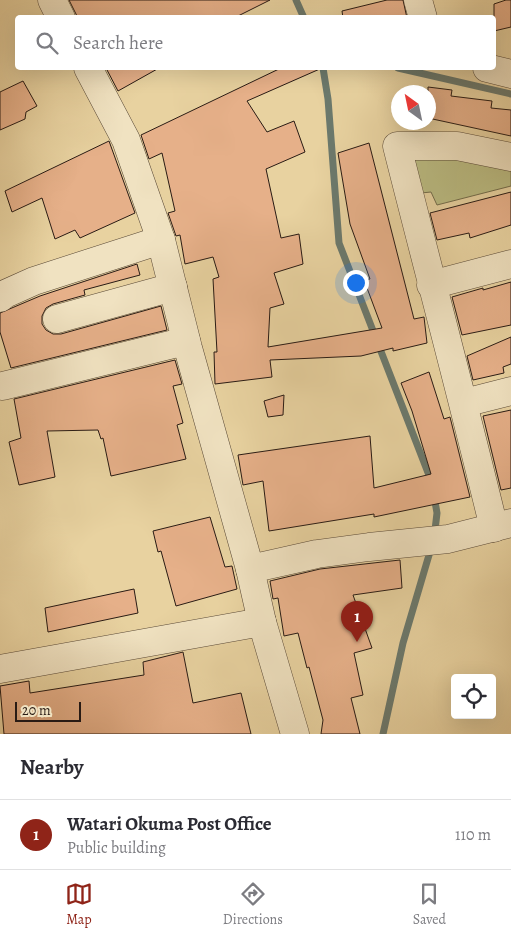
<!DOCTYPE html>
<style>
:root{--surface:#fff;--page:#f7f7f7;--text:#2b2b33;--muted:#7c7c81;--line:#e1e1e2;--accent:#8f2418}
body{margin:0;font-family:Alegreya,serif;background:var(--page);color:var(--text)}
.controls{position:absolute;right:15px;bottom:15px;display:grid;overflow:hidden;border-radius:5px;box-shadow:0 5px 20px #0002}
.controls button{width:45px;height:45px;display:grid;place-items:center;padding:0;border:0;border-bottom:1px solid var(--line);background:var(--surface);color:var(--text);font:25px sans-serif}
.compass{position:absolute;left:391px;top:85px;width:45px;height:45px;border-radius:50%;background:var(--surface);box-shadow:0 5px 20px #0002;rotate:327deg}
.scale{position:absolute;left:15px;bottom:12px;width:66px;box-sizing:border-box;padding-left:5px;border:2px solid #291b14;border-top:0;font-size:14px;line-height:18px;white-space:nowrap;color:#291b14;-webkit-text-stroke:4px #f0e2c1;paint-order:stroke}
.you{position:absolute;left:355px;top:282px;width:18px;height:18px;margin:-12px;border:4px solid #fff;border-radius:50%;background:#1a73e8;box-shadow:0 0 0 8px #1a73e833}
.badge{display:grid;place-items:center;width:32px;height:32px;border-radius:50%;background:var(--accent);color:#fff;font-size:16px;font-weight:700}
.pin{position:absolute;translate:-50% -41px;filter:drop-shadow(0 1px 2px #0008)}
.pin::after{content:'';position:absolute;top:26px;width:18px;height:15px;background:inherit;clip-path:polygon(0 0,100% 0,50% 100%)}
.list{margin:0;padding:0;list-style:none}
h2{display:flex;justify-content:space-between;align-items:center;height:65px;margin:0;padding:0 20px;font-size:21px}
h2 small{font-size:16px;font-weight:400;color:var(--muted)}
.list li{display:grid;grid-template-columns:32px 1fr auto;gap:15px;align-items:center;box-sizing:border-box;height:70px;padding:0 20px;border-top:1px solid var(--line)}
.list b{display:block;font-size:19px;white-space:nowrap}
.list p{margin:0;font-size:16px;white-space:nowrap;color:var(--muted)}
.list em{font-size:16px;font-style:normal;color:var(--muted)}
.icon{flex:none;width:28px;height:28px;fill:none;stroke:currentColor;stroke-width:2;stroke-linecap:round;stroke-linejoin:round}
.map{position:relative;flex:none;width:511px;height:734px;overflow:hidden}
.search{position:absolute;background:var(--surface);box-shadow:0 5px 20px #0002;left:15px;right:15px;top:15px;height:55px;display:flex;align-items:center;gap:12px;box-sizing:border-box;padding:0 18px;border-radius:5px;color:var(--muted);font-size:19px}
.sheet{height:135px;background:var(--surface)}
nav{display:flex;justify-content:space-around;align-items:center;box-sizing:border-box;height:70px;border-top:1px solid var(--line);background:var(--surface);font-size:14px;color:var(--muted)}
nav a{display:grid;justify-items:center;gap:2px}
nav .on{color:var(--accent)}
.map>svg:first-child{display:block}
.green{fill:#babb81;stroke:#726b4a}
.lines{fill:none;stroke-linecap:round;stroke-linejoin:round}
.stream{stroke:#6b796d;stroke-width:7}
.building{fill:#e6b089;stroke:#291b14}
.minor-casing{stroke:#594937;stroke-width:29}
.minor{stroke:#f0e2c1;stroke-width:28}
</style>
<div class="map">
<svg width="511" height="734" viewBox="0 0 511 734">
<rect width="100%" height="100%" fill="#e8d2a0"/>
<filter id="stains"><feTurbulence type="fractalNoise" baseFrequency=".004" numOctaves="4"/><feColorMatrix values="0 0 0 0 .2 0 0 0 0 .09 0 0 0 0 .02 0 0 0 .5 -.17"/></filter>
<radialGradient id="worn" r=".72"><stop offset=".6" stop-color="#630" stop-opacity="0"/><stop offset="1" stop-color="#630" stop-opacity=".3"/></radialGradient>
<polygon class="green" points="424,153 511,167 511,186 437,205 431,192 421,193 411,168 416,158"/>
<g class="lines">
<g class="stream">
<polyline points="296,0 304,18"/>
<polyline points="323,68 328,99 339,243 432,483"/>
<polyline points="398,68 511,94"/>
<polyline points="434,496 437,513 435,530"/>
<polyline points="383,734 403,643 429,555"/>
</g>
</g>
<g class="building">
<polygon points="69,0 270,0 234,18 78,18"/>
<polygon points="387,0 403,0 407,18 343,18 342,11"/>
<polygon points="506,0 511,0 511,27 494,31 494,4"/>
<polygon points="106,68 159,68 118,91"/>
<polygon points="281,68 322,68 247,101 267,132 294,121 305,152 266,169 281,238 299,234 303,264 274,273 284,304 270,308 268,347 382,328 364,280 370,279 350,224 338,153 369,143 414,319 424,317 427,343 393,351 393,348 361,356 270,360 272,377 215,384 214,352 217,352 213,279 219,277 213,257 185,264 180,235 176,236 168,213 175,211 162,153 149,159 141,135"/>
<polygon points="23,81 37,106 26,112 25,119 0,130 0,92"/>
<polygon points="428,87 452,90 451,96 492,101 491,108 511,110 511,136 428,118"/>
<polygon points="109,141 135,213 80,238 75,230 55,239 42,198 12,212 5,191"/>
<polygon points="511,192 511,225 470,238 469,233 437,240 430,213"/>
<polygon points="137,264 140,275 84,290 85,295 53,304 46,308 42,316 42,324 46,330 53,334 61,334 161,306 167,330 11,368 0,332 0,313 40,296"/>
<polygon points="511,282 511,325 462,335 452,297 483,288 483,290"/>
<polygon points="511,337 511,364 503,367 504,373 473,380 467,356"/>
<polygon points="175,360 182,384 173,386 183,423 177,425 186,459 111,476 103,438 101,439 98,430 47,431 55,477 19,485 9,442 21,438 14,399"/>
<polygon points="429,372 444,419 450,417 470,497 374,517 374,514 269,531 263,481 243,485 238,455 370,436 374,488 431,474 412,411 401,383"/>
<polygon points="284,395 283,415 268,417 264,401"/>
<polygon points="511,410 511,488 501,490 483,416"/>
<polygon points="210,517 225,567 232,566 237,589 176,606 161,551 158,552 153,531"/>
<polygon points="400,560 402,588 353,595 372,648 354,653 363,695 351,698 360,734 321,734 323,720 309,667 307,668 298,633 284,636 278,598 273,599 270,581 320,569"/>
<polygon points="134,589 138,613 48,632 45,608"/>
<polygon points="183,652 193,703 241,693 251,734 4,734 0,686 29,681 30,693 144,675 143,662"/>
</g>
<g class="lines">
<defs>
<g id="minor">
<polyline points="52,0 61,18"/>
<polyline points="418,0 423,18"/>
<polyline points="88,68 126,140 161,240 188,348 250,569 262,622 295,734"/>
<polyline points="487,68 511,74"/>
<polyline points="431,285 511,264"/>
<polyline points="0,298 5,294 34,281 161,240"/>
<polyline points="57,319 173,287"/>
<polyline points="3,386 186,341"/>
<polyline points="464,403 511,391"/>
<path d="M494 528C463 400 429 273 397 146H457L511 157"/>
<polyline points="250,569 317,554 369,547 448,539 511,523"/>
<polyline points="0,669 262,622"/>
</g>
</defs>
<use href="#minor" class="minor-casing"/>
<use href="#minor" class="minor"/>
</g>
<rect width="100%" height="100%" filter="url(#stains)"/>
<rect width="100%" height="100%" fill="url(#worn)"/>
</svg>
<div class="controls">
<button><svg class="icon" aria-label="locate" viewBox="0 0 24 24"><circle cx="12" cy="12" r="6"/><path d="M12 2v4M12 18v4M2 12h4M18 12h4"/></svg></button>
</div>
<svg class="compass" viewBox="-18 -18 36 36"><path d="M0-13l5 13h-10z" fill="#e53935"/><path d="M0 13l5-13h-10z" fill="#7c7c81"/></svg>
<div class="scale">20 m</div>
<div class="you"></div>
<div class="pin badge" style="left:357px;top:642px">1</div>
<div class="search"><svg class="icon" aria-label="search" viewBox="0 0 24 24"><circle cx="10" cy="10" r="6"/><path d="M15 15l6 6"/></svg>Search here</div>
</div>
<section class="sheet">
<h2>Nearby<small></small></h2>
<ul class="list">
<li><span class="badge">1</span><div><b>Watari Okuma Post Office</b><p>Public building</p></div><em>110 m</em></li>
</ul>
</section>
<nav>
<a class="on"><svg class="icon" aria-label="map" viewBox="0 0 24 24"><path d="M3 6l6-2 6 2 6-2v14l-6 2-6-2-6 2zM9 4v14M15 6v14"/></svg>Map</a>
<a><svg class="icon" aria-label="directions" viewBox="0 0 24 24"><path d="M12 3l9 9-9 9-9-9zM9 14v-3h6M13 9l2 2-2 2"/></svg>Directions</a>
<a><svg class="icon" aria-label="saved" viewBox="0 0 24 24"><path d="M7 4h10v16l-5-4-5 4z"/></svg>Saved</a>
</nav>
